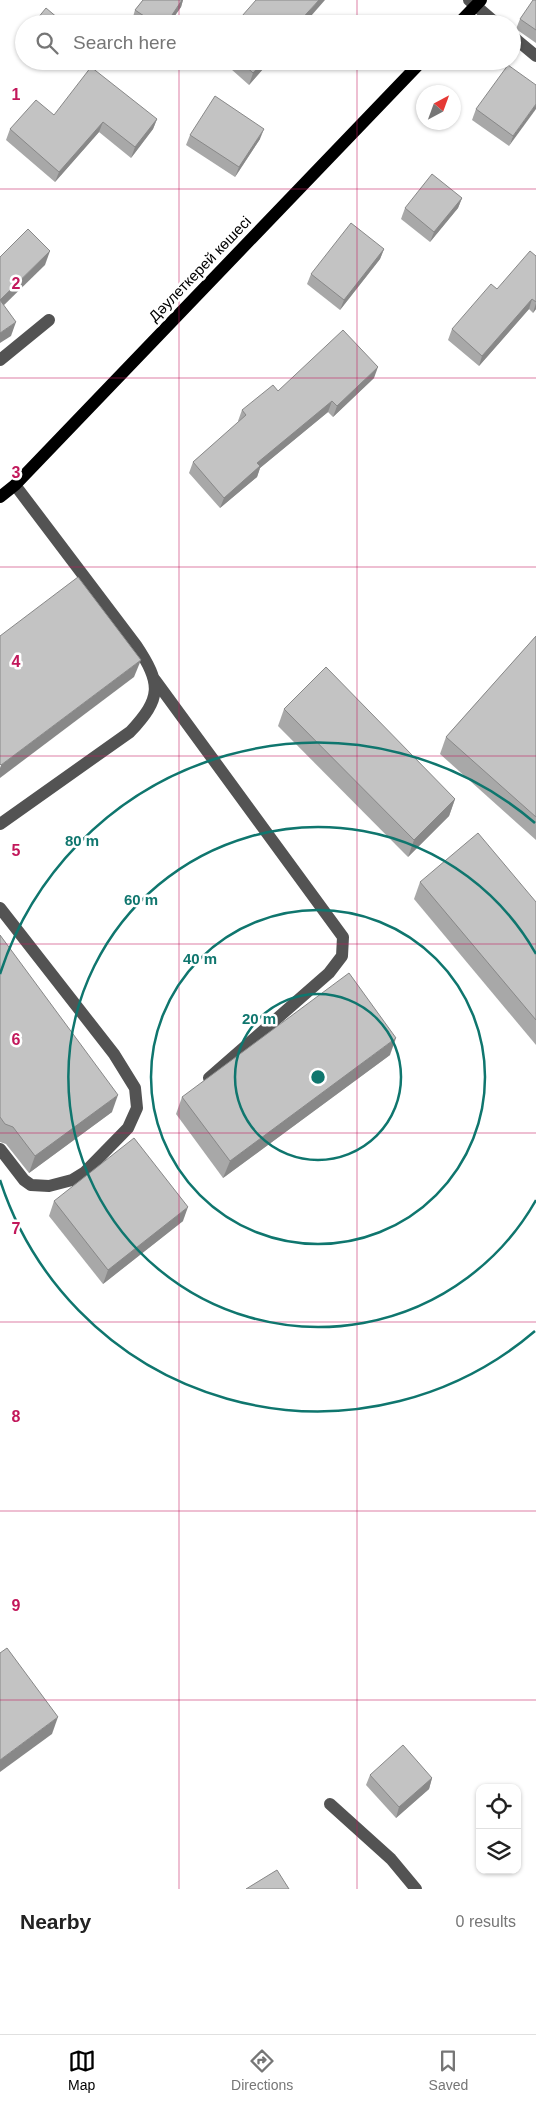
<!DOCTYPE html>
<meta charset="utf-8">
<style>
:root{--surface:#fff;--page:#f2f2f2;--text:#222;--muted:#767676;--line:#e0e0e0;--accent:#000}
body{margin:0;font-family:Helvetica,sans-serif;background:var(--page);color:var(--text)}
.controls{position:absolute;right:15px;bottom:15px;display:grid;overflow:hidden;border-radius:10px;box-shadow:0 1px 4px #0004}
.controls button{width:45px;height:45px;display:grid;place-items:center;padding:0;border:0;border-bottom:1px solid var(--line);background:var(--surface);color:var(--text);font:25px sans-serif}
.compass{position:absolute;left:416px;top:85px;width:45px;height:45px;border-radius:50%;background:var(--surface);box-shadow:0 1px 4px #0004;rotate:41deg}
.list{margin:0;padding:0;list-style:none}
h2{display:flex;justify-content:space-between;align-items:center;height:65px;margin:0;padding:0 20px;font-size:21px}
h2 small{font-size:16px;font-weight:400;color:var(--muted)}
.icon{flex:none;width:28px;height:28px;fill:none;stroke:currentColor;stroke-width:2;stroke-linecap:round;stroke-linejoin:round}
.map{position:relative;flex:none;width:536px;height:1889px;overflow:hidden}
.search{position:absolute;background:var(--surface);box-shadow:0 1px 4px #0004;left:15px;right:15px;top:15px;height:55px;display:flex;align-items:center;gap:12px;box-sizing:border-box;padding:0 18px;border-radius:28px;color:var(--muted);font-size:19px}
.sheet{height:145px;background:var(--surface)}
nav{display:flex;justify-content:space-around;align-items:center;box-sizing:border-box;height:70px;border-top:1px solid var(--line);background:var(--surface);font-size:14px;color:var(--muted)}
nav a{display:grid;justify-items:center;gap:2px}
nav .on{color:var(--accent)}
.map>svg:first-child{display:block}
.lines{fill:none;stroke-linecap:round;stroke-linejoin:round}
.minor{stroke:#535353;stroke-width:12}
.major{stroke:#000;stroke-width:12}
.wall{fill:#a8a8a8}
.shaded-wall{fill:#888}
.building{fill:#c3c3c3;stroke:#888}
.grid{fill:none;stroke:#c2185b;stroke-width:1;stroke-opacity:0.55}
.ring{fill:none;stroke:#0f766e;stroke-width:2.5}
.labels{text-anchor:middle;stroke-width:5;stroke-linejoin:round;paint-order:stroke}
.street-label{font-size:15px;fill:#000;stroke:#fff}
.grid-label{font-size:16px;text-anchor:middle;font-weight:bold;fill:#c2185b;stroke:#fff;stroke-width:5;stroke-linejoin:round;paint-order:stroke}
.centre{fill:#0f766e;stroke:#fff;stroke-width:2.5}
.ring-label{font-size:15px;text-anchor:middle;font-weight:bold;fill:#0f766e;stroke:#fff;stroke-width:5;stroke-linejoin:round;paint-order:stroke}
</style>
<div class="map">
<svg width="536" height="1889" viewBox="0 0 536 1889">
<rect width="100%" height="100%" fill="#fff"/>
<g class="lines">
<g class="minor">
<polyline points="469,0 497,24"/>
<polyline points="512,36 536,56"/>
<polyline points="0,360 49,320"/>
<polyline points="155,680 343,937 342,956 329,973 209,1078"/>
<path d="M0 824 130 732C162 698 162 684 136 645L15 485"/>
<polyline points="0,908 114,1054 135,1088 137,1108 128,1128 85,1172 72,1180 49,1186 31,1185 24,1180 0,1149"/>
<polyline points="330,1804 391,1859 416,1889"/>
</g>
<g class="major">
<polyline points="458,24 481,0"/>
<polyline points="0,497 15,485 422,61"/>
</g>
</g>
<g class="wall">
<polygon points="143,0 183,0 181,7 169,24 137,24 132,20 135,10"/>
<polygon points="536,0 536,43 516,29 520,19"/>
<polygon points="24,35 24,55 17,49 20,39"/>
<polygon points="31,61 46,61 40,69"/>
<polygon points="222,61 270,61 249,85"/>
<polygon points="536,85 509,146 472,120 476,109"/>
<polygon points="54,115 157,119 153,129 131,158 99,132 55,182 6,140 10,129"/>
<polygon points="190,135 260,139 235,177 186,145"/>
<polygon points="462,198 458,208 430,242 401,219 405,208"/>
<polygon points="384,249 380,259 340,310 307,284 311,274"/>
<polygon points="536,256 536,309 533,313 529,309 479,366 448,340 452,329"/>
<polygon points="374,378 333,417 328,412 260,468 257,477 220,508 189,473 193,462 239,422 238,421 242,410 278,391"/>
<polygon points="536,636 536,840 440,754 446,737"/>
<polygon points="284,709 455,799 449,816 408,857 278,726"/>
<polygon points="420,882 536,902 536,1045 414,899"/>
<polygon points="0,935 112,1112 29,1173 6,1144 0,1142"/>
<polygon points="390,1055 223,1178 176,1114 182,1097"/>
<polygon points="54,1201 183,1221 103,1284 49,1216"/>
<polygon points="370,1775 432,1778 429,1789 396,1818 366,1785"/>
</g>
<g class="shaded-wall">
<polygon points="182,0 183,0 181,7 169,24 166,24"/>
<polygon points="319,0 325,0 304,24 297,24"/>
<polygon points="43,61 46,61 40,69"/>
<polygon points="264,61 270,61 249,85 253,73"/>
<polygon points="536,104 536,109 509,146 513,136"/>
<polygon points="157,119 153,129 131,158 135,147"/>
<polygon points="103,122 99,132 55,182 59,172"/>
<polygon points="264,129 260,139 235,177 239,167"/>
<polygon points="462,198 458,208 430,242 434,232"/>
<polygon points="384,249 380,259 340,310 344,300"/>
<polygon points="50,251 45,265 0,309 0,300"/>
<polygon points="532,299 529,309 479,366 482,356"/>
<polygon points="536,303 536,309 533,313"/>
<polygon points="16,322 11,336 0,343 0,333"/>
<polygon points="378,367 374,378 333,417 337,406"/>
<polygon points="332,401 328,412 260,468 257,477 220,508 224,498 257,463"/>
<polygon points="141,660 134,677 0,778 0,768 1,765"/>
<polygon points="455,799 449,816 408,857 414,840"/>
<polygon points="396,1038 390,1055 223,1178 230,1161"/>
<polygon points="118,1095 112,1112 29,1173 35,1156"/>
<polygon points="188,1207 183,1221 103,1284 108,1270"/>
<polygon points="58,1717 52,1734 0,1772 0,1760"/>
<polygon points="432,1778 429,1789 396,1818 399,1807"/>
</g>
<g class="building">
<polygon points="143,0 182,0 166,24 156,24 135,10"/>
<polygon points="256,0 319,0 297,24 235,24"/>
<polygon points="533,0 536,0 536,30 520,19"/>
<polygon points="46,8 65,24 33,24"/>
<polygon points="24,35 24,42 20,39"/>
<polygon points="240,61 264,61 253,73"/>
<polygon points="508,65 536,85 536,104 513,136 476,109"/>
<polygon points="91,67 157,119 135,147 103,122 59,172 10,129 36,100 54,115"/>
<polygon points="215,96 264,129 239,167 190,135"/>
<polygon points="432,174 462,198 434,232 405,208"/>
<polygon points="351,223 384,249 344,300 311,274"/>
<polygon points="28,229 50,251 0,300 16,322 0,333 0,257"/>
<polygon points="530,251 536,256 536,302 532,299 482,356 452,329 491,284 497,289"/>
<polygon points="343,330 378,367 337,406 332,401 257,463 260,466 224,498 193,462 246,415 242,410 273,385 278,391"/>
<polygon points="78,577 141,660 1,765 0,764 0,636"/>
<polygon points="536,636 536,817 446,737"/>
<polygon points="326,667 455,799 414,840 284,709"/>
<polygon points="478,833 536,902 536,1020 420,882"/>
<polygon points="0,935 118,1095 35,1156 13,1127 5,1124 0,1117"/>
<polygon points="349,973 396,1038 230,1161 182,1097"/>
<polygon points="134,1138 188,1207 108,1270 54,1201"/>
<polygon points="7,1648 58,1717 0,1760 0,1653"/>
<polygon points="403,1745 432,1778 399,1807 370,1775"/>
<polygon points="277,1870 289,1889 246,1889"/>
</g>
<path class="grid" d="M179 0V24M357 0V24M179 61V1889M357 61V1889M0 189H536M0 378H536M0 567H536M0 756H536M0 944H536M0 1133H536M0 1322H536M0 1511H536M0 1700H536"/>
<g class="ring">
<circle cx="318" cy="1077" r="83"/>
<circle cx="318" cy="1077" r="167"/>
<path d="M536 1200A250 250 0 1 1 536 954"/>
<path d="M535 1331A334 334 0 0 1 0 1180M0 974A334 334 0 0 1 535 823"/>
</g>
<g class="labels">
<g class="street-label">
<text transform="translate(200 269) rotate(-46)" y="5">Дәулеткерей көшесі</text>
</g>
</g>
<g class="grid-label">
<text x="16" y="100">1</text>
<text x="16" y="289">2</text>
<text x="16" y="478">3</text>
<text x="16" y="667">4</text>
<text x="16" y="856">5</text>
<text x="16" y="1045">6</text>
<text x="16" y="1234">7</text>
<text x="16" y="1422">8</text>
<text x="16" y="1611">9</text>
</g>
<circle cx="318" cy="1077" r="8" class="centre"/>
<g class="ring-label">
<text x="82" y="846">80 m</text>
<text x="141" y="905">60 m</text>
<text x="200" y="964">40 m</text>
<text x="259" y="1024">20 m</text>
</g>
</svg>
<div class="controls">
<button><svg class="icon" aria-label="locate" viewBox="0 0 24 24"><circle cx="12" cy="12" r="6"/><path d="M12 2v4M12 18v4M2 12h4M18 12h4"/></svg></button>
<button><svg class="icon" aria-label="layers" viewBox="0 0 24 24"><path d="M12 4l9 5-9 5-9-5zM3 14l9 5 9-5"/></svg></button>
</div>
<svg class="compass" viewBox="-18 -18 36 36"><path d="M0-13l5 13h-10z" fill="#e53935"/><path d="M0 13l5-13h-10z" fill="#767676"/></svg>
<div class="search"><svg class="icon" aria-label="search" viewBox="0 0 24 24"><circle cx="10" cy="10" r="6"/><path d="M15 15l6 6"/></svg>Search here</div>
</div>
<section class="sheet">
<h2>Nearby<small>0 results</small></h2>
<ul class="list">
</ul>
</section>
<nav>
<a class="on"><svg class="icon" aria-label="map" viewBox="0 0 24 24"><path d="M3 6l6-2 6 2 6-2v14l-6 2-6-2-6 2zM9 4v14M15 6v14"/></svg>Map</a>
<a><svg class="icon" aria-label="directions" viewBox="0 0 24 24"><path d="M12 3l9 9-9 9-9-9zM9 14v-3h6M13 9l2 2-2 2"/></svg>Directions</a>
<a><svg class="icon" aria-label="saved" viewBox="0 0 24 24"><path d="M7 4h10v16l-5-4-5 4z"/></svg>Saved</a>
</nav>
